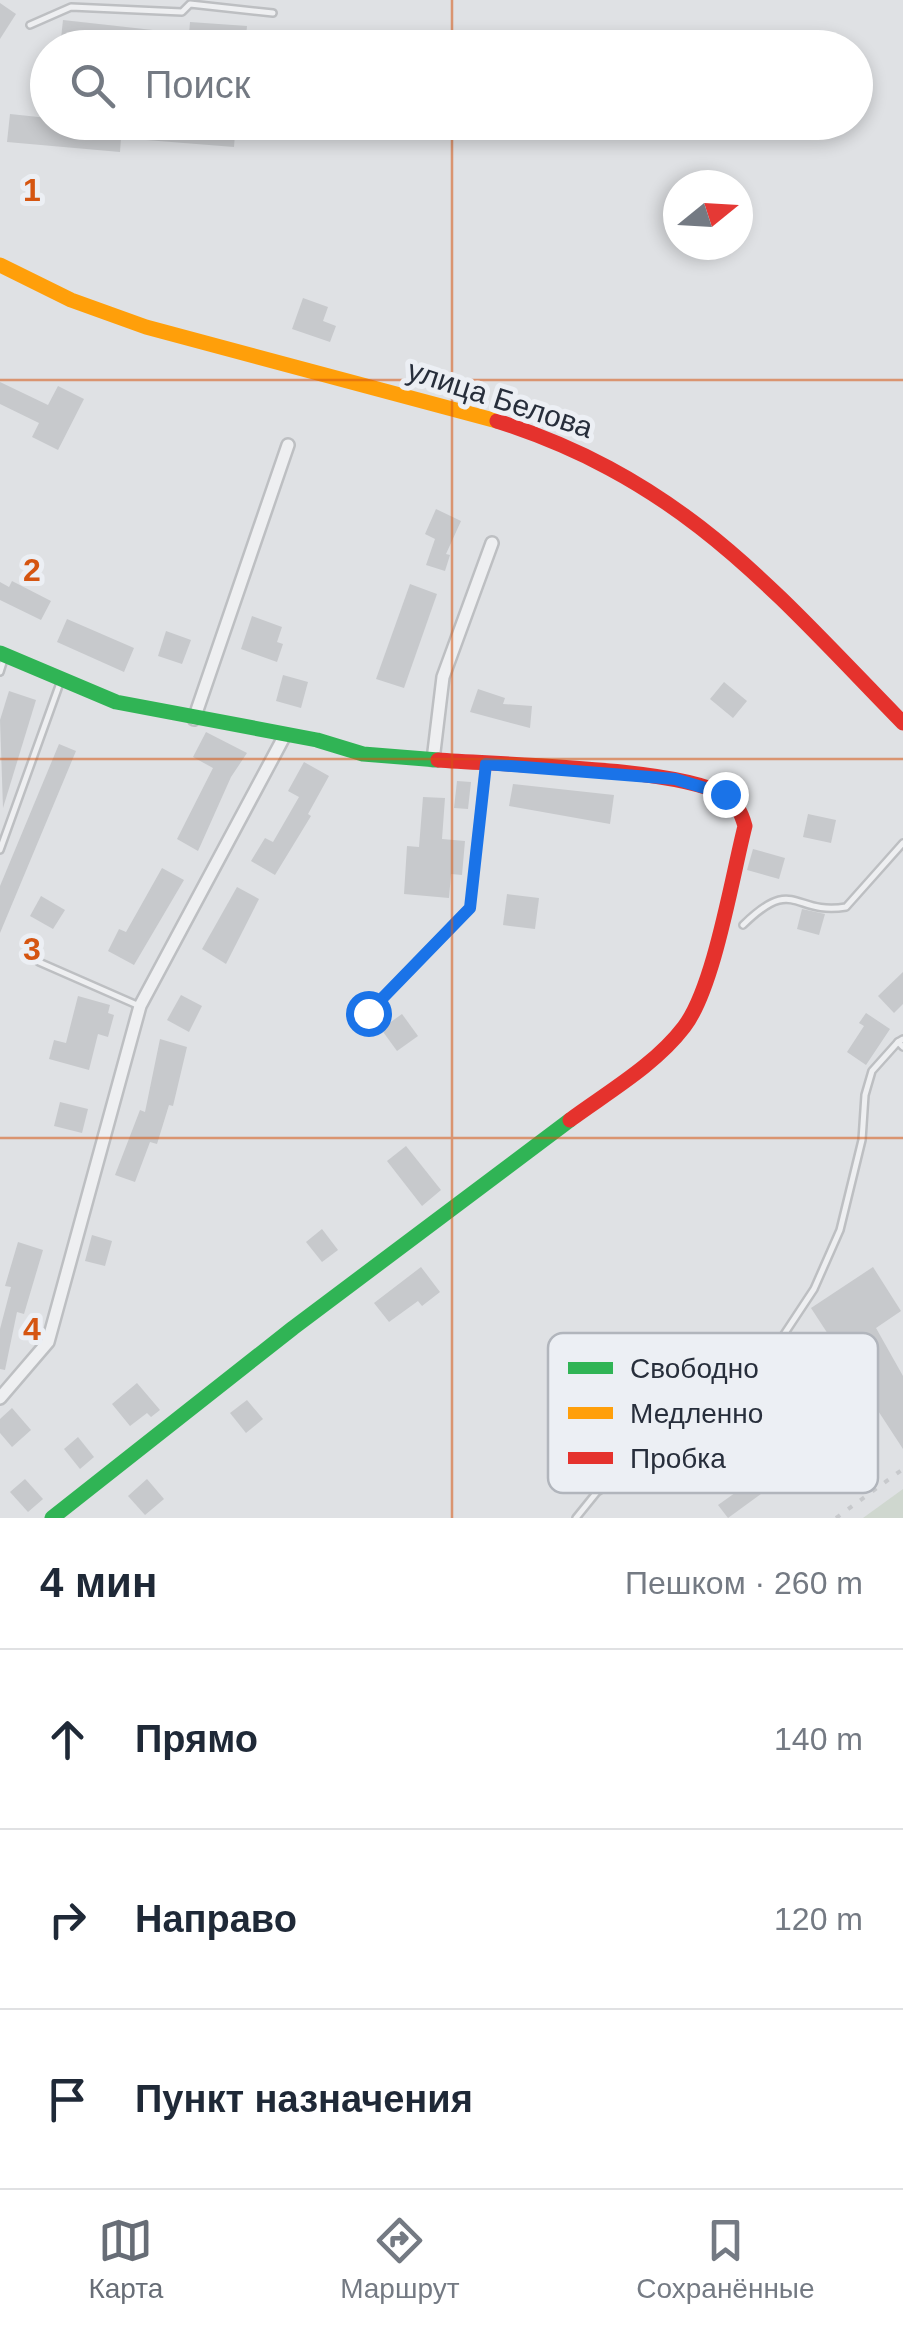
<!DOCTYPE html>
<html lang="ru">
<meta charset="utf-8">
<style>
:root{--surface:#fff;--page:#f2f2f3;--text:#1f2937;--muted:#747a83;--line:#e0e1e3;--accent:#676d76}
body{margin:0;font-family:Helvetica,sans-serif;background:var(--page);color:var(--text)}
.compass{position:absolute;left:663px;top:170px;width:90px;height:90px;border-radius:50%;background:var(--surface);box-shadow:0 5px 15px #0003;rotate:72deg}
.stop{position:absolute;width:30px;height:30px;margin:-22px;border:8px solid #1a73e8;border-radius:50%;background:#fff}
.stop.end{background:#1a73e8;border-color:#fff;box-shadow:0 2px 10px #0008}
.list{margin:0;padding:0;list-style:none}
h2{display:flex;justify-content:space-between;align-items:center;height:130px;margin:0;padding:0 40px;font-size:42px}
h2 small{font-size:32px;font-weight:400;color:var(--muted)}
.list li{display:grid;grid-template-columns:65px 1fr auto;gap:30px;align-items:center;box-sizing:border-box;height:180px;padding:0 40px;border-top:2px solid var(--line)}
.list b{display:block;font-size:38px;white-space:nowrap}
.list em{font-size:32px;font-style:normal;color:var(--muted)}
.icon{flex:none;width:55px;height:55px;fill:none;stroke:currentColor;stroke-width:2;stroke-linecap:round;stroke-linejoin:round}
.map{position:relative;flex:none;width:903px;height:1518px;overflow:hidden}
.search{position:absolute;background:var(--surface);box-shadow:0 5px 15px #0003;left:30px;right:30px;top:30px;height:110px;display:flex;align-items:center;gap:25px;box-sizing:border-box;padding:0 35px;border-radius:55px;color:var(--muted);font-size:38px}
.sheet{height:670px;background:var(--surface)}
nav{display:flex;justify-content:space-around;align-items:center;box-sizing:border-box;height:140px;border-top:2px solid var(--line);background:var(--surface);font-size:28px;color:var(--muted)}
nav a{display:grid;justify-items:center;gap:5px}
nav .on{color:var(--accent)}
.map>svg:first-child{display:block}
.green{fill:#cfd7cf}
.building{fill:#c7c9cc}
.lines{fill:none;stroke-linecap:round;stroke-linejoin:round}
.lane-casing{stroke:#bdbfc2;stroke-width:10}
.street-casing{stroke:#bdbfc2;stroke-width:16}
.lane{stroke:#eeeff1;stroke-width:5}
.street{stroke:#eeeff1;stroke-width:11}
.fast{stroke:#30b455;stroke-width:15}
.slow{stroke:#ff9f0a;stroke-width:15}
.jam{stroke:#e5322d;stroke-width:15}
.rail{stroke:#c7c9cc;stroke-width:4;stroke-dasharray:5 10;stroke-linecap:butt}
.route{stroke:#1a73e8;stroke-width:12}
.grid{fill:none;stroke:#d55511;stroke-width:2.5;stroke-opacity:0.55}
.labels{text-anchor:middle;stroke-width:10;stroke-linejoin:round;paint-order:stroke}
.street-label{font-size:30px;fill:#272e3b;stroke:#eceff4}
.key{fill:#eceff4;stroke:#b1b5bc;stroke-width:2.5}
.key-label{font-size:28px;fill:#272e3b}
.grid-label{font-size:32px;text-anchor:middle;font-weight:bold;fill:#d55511;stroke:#eceff4;stroke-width:10;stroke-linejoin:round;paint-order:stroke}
</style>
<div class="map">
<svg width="903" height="1518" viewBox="0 0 903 1518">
<rect width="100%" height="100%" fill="#dfe1e4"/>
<polygon class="green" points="903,1489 903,1518 863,1518"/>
<g class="building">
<polygon points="0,3 16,14 0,39"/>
<polygon points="63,20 189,34 190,22 247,26 245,48 60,48"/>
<polygon points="10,114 48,118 48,122 236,122 234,147 121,138 120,152 7,142"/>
<polygon points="303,298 328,307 323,321 336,326 330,342 292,329"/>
<polygon points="0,382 48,405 58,386 84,399 58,450 32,437 39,423 0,404"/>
<polygon points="436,509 461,521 446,554 450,555 445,571 426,565 435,539 425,534"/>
<polygon points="12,581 51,601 41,620 0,600 0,582 9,587"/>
<polygon points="410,584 437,594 404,688 376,679"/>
<polygon points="252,616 282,627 277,642 283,644 277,662 241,649"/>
<polygon points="67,619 134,648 124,672 57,642"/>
<polygon points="166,631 191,640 182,664 158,656"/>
<polygon points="283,675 308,682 301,708 276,701"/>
<polygon points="724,682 747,701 733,718 710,699"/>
<polygon points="478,689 505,698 503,704 532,706 530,728 470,712"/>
<polygon points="9,691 36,700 3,808 0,720"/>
<polygon points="206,732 247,753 231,777 198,851 177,839 213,768 193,757"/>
<polygon points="59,744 76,751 0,933 0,886"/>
<polygon points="304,762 329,776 308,814 311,816 275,875 251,861 265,838 273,842 299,797 288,791"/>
<polygon points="457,781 471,782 468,809 454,808"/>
<polygon points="513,784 614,795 610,824 509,806"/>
<polygon points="423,797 445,798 442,839 465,841 462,875 451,874 449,898 404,894 407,846 419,847"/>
<polygon points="808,814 836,820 831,843 803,837"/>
<polygon points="753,849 785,858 779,879 747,870"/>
<polygon points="162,868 184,880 134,965 108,951 119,929 126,932"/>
<polygon points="237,887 259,899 226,964 202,949"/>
<polygon points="507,894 539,898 535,929 503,925"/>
<polygon points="41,896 65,910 53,929 30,916"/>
<polygon points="802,909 825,914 819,935 797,929"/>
<polygon points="903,972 903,1004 894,1013 878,996"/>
<polygon points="181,995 202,1006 189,1032 167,1020"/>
<polygon points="78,996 110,1005 108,1013 114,1015 108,1037 98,1034 89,1070 49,1059 54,1040 66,1043"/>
<polygon points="866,1013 890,1029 866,1065 847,1052 864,1026 859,1023"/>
<polygon points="402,1014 418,1036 397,1051 381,1029"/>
<polygon points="160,1039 187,1047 173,1106 169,1105 157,1144 150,1142 135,1182 115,1175 140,1110 145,1112"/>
<polygon points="60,1102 88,1109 82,1133 54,1126"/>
<polygon points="406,1146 441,1190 422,1206 387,1161"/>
<polygon points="322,1229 338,1250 322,1262 306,1242"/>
<polygon points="92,1235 112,1241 105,1266 85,1261"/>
<polygon points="18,1242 43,1250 24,1314 17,1312 5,1370 0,1369 0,1329 11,1287 5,1286"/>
<polygon points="421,1267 440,1292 422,1306 418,1301 389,1322 374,1303"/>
<polygon points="873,1267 901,1311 876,1328 903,1376 903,1449 811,1308"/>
<polygon points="137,1383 160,1410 151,1417 147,1413 130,1426 112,1404"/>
<polygon points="247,1400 263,1419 246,1433 230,1413"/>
<polygon points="12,1408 31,1430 12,1447 0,1433 0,1419"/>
<polygon points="78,1437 94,1457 80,1469 64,1449"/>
<polygon points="756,1478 765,1491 728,1518 718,1505"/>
<polygon points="25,1479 43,1499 28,1512 10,1492"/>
<polygon points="147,1479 164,1499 145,1515 128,1496"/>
</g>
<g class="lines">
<defs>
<g id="lane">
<polyline points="30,25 71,7 182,12 190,4 273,13"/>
<polyline points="0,672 5,656"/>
<polyline points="0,850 60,683"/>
<path d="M743 925C795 874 793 916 846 907L903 843"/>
<polyline points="39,962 137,1005"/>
<polyline points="368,1013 470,907 485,767"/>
<polyline points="903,1039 898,1042 903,1047"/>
<polyline points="576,1518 597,1492 748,1389 814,1289 840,1230 862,1140 865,1095 872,1071 898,1042"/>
</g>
<g id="street">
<polyline points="194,719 288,445"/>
<polyline points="433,760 443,677 492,543"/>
<polyline points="0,1398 48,1342 140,1006 285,735"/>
</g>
</defs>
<use href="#lane" class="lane-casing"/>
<use href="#street" class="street-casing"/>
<use href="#lane" class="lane"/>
<use href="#street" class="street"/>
<g class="fast">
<polyline points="0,653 116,702 317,740 363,754 438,760"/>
<polyline points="52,1518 293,1328 570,1120"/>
</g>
<polyline class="slow" points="0,265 71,300 146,327 497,421"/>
<g class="jam">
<path d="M497 421C684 481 771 588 903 723"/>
<path d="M438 760C500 765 678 767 724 795 736 802 741 812 745 826 732 877 714 988 684 1027 655 1065 608 1092 570 1120"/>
</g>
<polyline class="rail" points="836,1518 903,1469"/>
</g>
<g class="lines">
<polyline class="route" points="368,1013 470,908 486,764 675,779 725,794"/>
</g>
<path class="grid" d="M452 0V48M452 122V1518M0 380H903M0 759H903M0 1138H903"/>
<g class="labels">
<g class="street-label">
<text transform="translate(500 399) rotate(18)" y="10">улица Белова</text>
</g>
</g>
<rect x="548" y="1333" width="330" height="160" rx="15" class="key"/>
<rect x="568" y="1362" width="45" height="12" fill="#30b455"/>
<rect x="568" y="1407" width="45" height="12" fill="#ff9f0a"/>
<rect x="568" y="1452" width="45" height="12" fill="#e5322d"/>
<g class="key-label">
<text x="630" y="1378">Свободно</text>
<text x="630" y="1423">Медленно</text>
<text x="630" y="1468">Пробка</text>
</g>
<g class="grid-label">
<text x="32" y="201">1</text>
<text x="32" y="581">2</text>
<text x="32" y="960">3</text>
<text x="32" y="1340">4</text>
</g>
</svg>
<svg class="compass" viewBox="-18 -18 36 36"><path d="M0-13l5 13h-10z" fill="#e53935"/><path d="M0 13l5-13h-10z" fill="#747a83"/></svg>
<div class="stop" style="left:368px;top:1013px"></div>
<div class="stop end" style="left:725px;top:794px"></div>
<div class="search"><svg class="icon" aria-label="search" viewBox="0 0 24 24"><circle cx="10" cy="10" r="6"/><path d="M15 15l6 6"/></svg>Поиск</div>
</div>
<section class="sheet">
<h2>4 мин<small>Пешком · 260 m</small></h2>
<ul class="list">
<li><svg class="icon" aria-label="ahead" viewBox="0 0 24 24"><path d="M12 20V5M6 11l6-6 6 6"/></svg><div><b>Прямо</b></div><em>140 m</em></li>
<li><svg class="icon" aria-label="right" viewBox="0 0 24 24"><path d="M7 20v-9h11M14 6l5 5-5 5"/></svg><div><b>Направо</b></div><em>120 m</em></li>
<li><svg class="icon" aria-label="arrive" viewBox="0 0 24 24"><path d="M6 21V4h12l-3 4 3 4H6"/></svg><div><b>Пункт назначения</b></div></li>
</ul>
</section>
<nav>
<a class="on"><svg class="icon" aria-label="map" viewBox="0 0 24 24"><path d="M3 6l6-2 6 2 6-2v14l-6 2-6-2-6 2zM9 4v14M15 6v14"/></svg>Карта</a>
<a><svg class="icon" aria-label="directions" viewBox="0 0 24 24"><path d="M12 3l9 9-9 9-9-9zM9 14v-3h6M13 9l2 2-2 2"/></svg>Маршрут</a>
<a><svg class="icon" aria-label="saved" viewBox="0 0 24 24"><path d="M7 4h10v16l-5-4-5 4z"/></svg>Сохранённые</a>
</nav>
